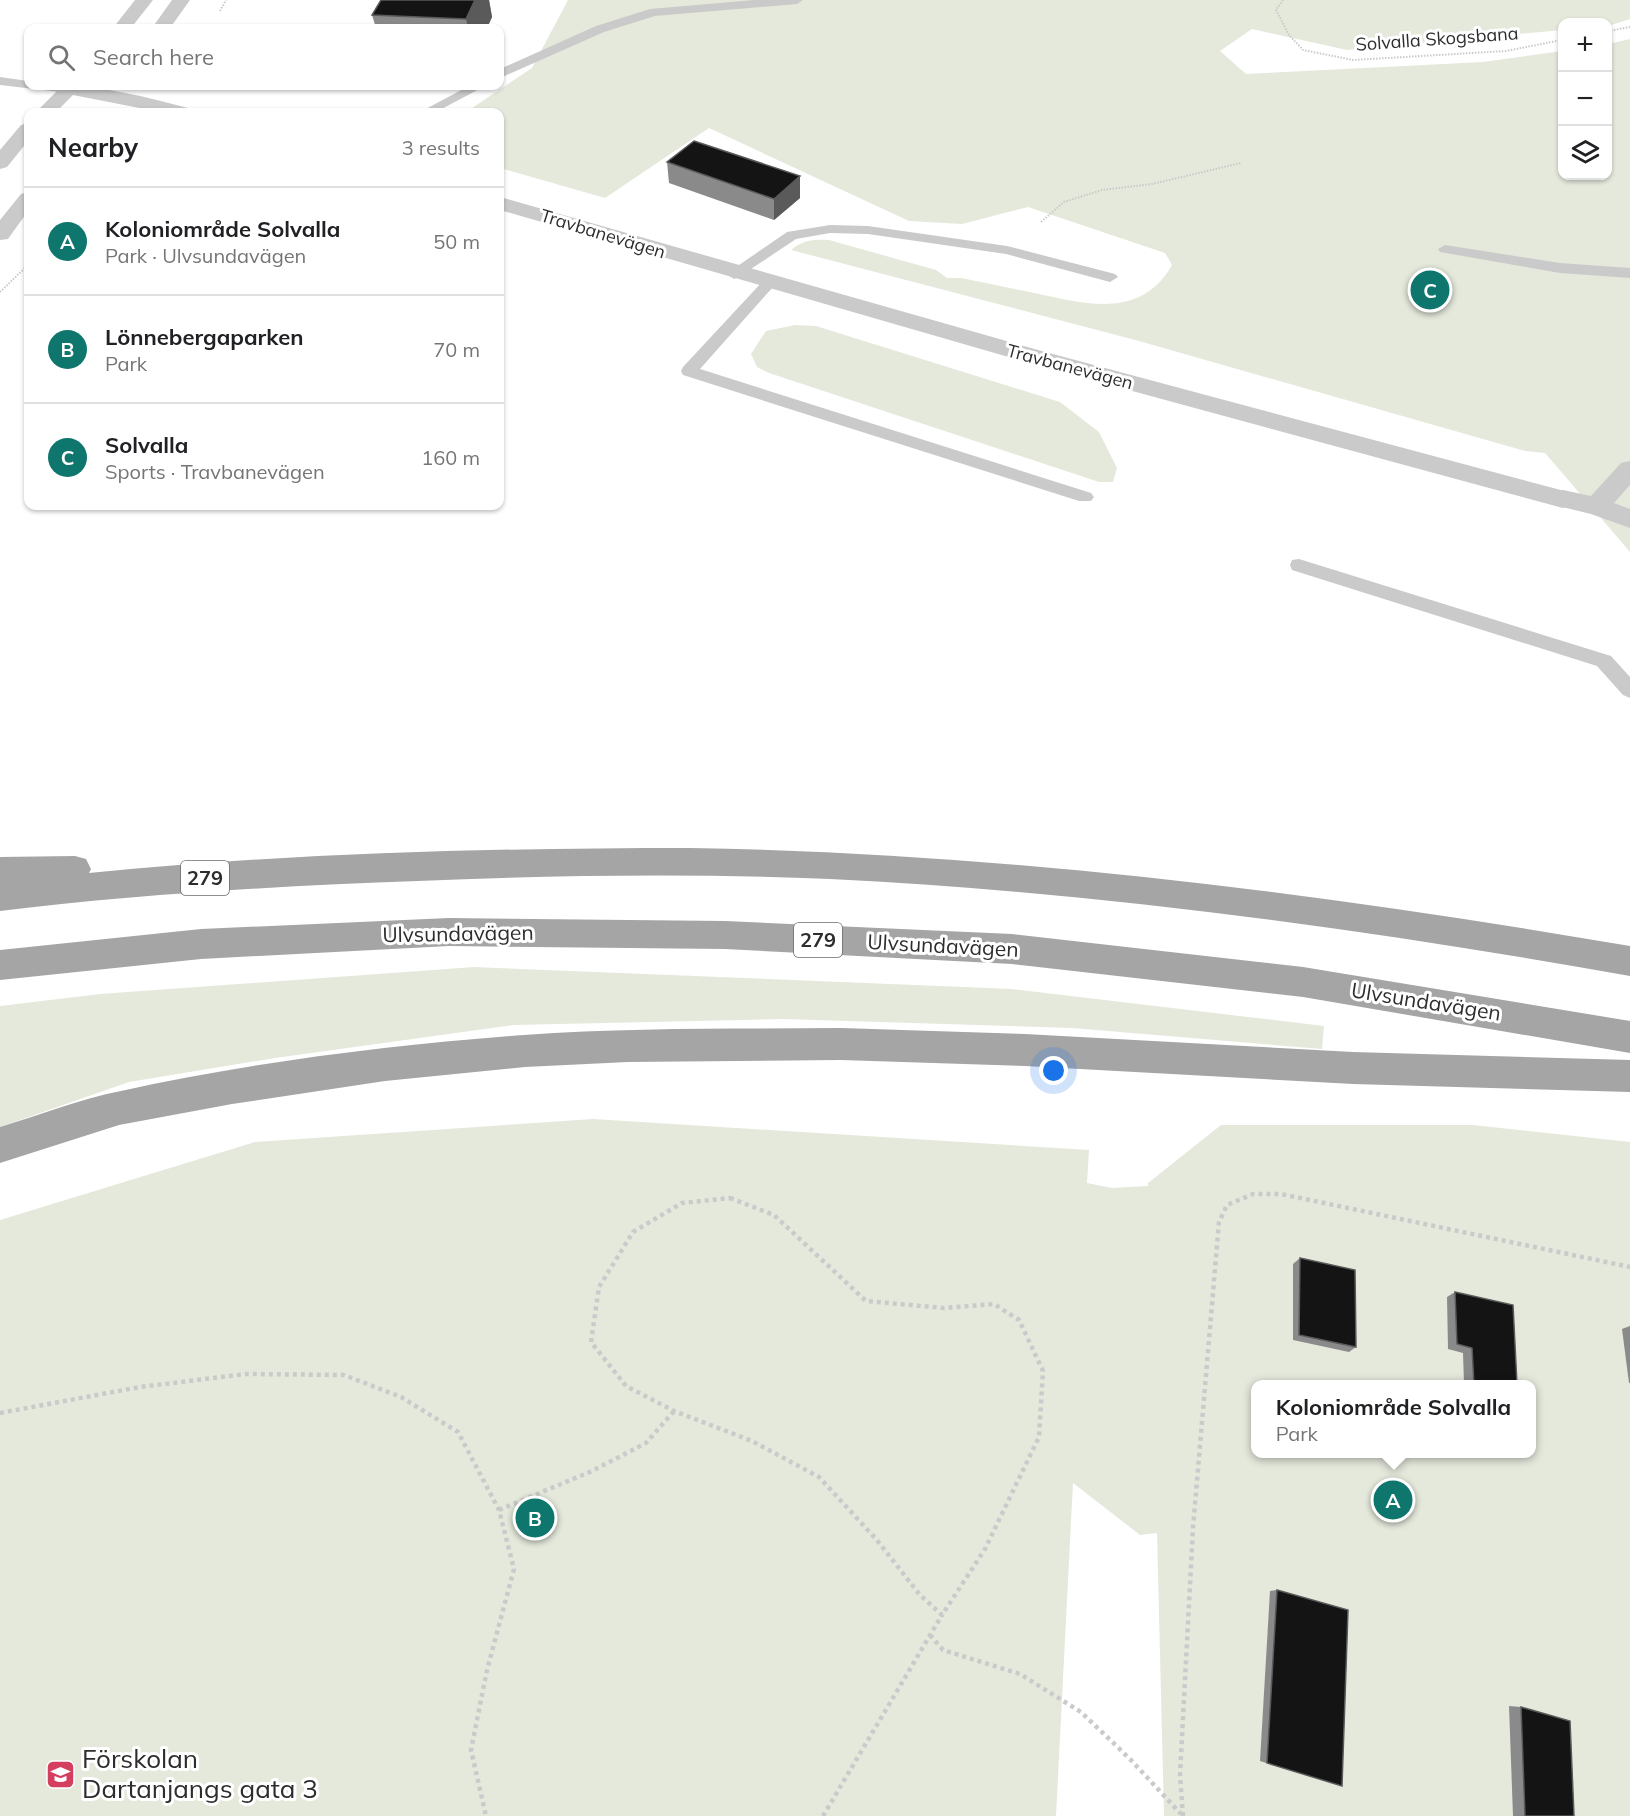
<!DOCTYPE html>
<meta charset="utf-8">
<style>
:root{--surface:#fff;--page:#f2f2f2;--text:#202124;--muted:#757577;--line:#e0e0e0;--accent:#0f766e}
body{margin:0;font-family:Mulish,sans-serif;background:var(--page);color:var(--text)}
.controls{position:absolute;right:18px;top:18px;display:grid;overflow:hidden;border-radius:12px;box-shadow:0 2px 4px #0004}
.controls button{width:54px;height:54px;display:grid;place-items:center;padding:0;border:0;border-bottom:2px solid var(--line);background:var(--surface);color:var(--text);font:30px sans-serif}
.you{position:absolute;left:1054px;top:1071px;width:21px;height:21px;margin:-15px;border:4px solid #fff;border-radius:50%;background:#1a73e8;box-shadow:0 0 0 9px #1a73e833}
.badge{display:grid;place-items:center;width:39px;height:39px;border-radius:50%;background:var(--accent);color:#fff;font-size:20px;font-weight:700}
.pin{position:absolute;translate:-50% -50%;border:3px solid #fff;box-shadow:0 2px 6px #0006}
.popup{position:absolute;left:1251px;top:1380px;width:285px;height:78px;box-sizing:border-box;display:grid;place-content:center;border-radius:12px;background:var(--surface);filter:drop-shadow(0 2px 4px #0005);font-size:20px;white-space:nowrap;color:var(--muted)}
.popup b{font-size:22px;color:var(--text)}
.popup::after{content:'';position:absolute;left:50%;top:100%;margin-left:-12px;border:12px solid transparent;border-top-color:var(--surface)}
.list{margin:0;padding:0;list-style:none}
h2{display:flex;justify-content:space-between;align-items:center;height:78px;margin:0;padding:0 24px;font-size:26px}
h2 small{font-size:20px;font-weight:400;color:var(--muted)}
.list li{display:grid;grid-template-columns:39px 1fr auto;gap:18px;align-items:center;box-sizing:border-box;height:108px;padding:0 24px;border-top:2px solid var(--line)}
.list b{display:block;font-size:22px;white-space:nowrap}
.list p{margin:0;font-size:20px;white-space:nowrap;color:var(--muted)}
.list em{font-size:20px;font-style:normal;color:var(--muted)}
.icon{flex:none;width:33px;height:33px;fill:none;stroke:currentColor;stroke-width:2;stroke-linecap:round;stroke-linejoin:round}
.map{position:relative;flex:none;width:1630px;height:1816px;overflow:hidden}
.search{position:absolute;background:var(--surface);box-shadow:0 2px 4px #0004;left:24px;top:24px;width:480px;height:66px;display:flex;align-items:center;gap:15px;box-sizing:border-box;padding:0 21px;border-radius:12px;color:var(--muted);font-size:22px}
.panel{position:absolute;background:var(--surface);box-shadow:0 2px 4px #0004;left:24px;top:108px;width:480px;height:402px;border-radius:12px}
.map>svg:first-child{display:block}
.green{fill:#e5e9dc;fill-rule:evenodd}
.lines{fill:none;stroke-linecap:round;stroke-linejoin:round}
.path-far1{stroke:#cacaca;stroke-width:2;stroke-dasharray:1.5 1.5;stroke-linecap:butt}
.path{stroke:#cacaca;stroke-width:4.5;stroke-dasharray:4 4;stroke-linecap:butt}
.service{fill:#cacaca;fill-rule:evenodd}
.minor{fill:#cacaca;fill-rule:evenodd}
.tertiary{fill:#cacaca;fill-rule:evenodd}
.primary{fill:#a5a5a5;fill-rule:evenodd}
.wall{fill:#8a8a8a}
.shaded-wall{fill:#5a5a5a}
.building{fill:#141414;stroke:#5a5a5a;stroke-width:1.5}
.labels{text-anchor:middle;stroke-width:6;stroke-linejoin:round;paint-order:stroke}
.far-street-label{font-size:18px;fill:#2d2d2d;stroke:#fff}
.shield{fill:#fff;stroke:#6c6c6c;stroke-width:1.5}
.shield-label{font-size:20px;font-weight:bold;fill:#2d2d2d}
.street-label{font-size:21px;fill:#2d2d2d;stroke:#fff}
.near-poi-label{font-size:26px;fill:#2d2d2d;stroke:#fff;text-anchor:start}
</style>
<div class="map">
<svg width="1630" height="1816" viewBox="0 0 1630 1816">
<rect width="100%" height="100%" fill="#fff"/>
<g class="green">
<path d="M568 0H1630V19L1608 26V22H1562V30L1347 50 1252 29 1220 51 1246 74 1483 62 1562 51V176H1608V44L1630 39V552L1545 453 1525 451 1139 341 791 250C803 240 814 239 829 240L936 270 947 278H961C987 283 1013 289 1039 294 1089 305 1142 318 1172 265L1165 253 1028 207 962 224 909 221 709 128 605 198 500 168V112H466L532 68Z"/>
<polygon points="795,325 816,326 1060,402 1099,432 1117,468 1113,482 1099,482 769,373 757,367 751,354 766,331"/>
<polygon points="474,967 1012,989 1324,1026 1322,1049 1072,1028 783,1019 514,1025 275,1058 129,1082 0,1127 0,1006 100,994"/>
<path d="M593 1119 1089 1150 1087 1183 1112 1188 1148 1186V1183L1221 1125H1473L1630 1142V1816H1164L1157 1533 1140 1535 1073 1483 1056 1816H0V1220L255 1142ZM1255 1384H1531V1454H1255Z"/>
</g>
<g class="lines">
<g class="path-far1">
<polyline points="1283,0 1276,10 1289,35 1303,50 1353,60 1506,51 1562,40"/>
<polyline points="220,11 226,0"/>
<polyline points="1608,31 1630,27"/>
<polyline points="1041,222 1064,202 1102,190 1152,184 1241,163"/>
<polyline points="0,292 28,265"/>
</g>
<g class="path">
<polygon points="730,1198 774,1215 866,1301 944,1308 994,1304 1019,1320 1043,1371 1039,1437 985,1549 942,1615 920,1595 876,1539 819,1477 752,1441 674,1411 626,1386 591,1342 599,1287 633,1232 682,1203"/>
<polyline points="0,1413 140,1387 246,1374 344,1375 401,1397 458,1432 499,1510 514,1569 487,1670 471,1750 486,1816"/>
<polyline points="499,1510 592,1471 646,1443 674,1411"/>
<polyline points="930,1635 943,1650 1020,1674 1081,1712 1130,1759 1181,1814"/>
<polyline points="823,1816 942,1615"/>
<polyline points="1183,1816 1180,1775 1193,1528 1219,1222 1227,1205 1253,1194 1281,1194 1630,1267"/>
</g>
<g class="service">
<polygon points="754,0 803,0 797,4 655,16 604,32 500,78 500,69 596,26 650,9"/>
<polygon points="0,77 28,81 28,86 71,86 76,89 69,93 0,85"/>
<polygon points="469,86 485,86 436,112 420,112"/>
<polygon points="830,225 868,226 1007,246 1115,274 1118,277 1110,282 1006,254 868,234 830,233 796,239 739,277 734,279 726,274 787,232"/>
<polygon points="1445,245 1560,263 1630,268 1630,278 1560,273 1440,252 1438,249"/>
<polygon points="768,279 773,281 776,284 773,287 700,369 1091,493 1094,497 1091,501 1079,501 683,375 681,371 683,367 763,281"/>
<polygon points="1299,559 1611,656 1630,677 1630,698 1623,695 1597,666 1292,570 1290,565 1292,560"/>
</g>
<polygon class="minor" points="1630,461 1630,485 1614,503 1630,509 1630,528 1591,514 1554,505 1550,499 1554,493 1563,490 1591,496 1621,463"/>
<g class="tertiary">
<polygon points="135,0 153,0 131,28 113,28"/>
<polygon points="172,0 190,0 170,28 152,28"/>
<path d="M62 86C104 86 147 97 188 108L191 112H160L73 95 56 112H36Z"/>
<polygon points="28,123 28,141 7,167 0,169 0,150 21,125"/>
<polygon points="28,192 28,211 8,239 0,240 0,220 21,194"/>
<polygon points="500,197 1038,350 1572,493 1576,499 1572,505 1563,508 1022,361 500,210"/>
</g>
<g class="primary">
<path d="M690 848C1005 853 1320 893 1630 946V976C1366 929 1098 892 830 879 693 873 556 875 418 881 279 886 139 894 0 911V857L75 856 86 859 91 869 89 873C288 853 490 848 690 848Z"/>
<polygon points="449,918 725,921 1012,934 1303,967 1630,1021 1630,1053 1303,997 1012,964 725,949 449,946 201,959 0,980 0,950 201,929"/>
<path d="M841 1028 1025 1034 1353 1052 1630 1060V1092L1353 1084 1025 1066 841 1060 628 1062 525 1067 385 1081 232 1104 119 1125 0 1163V1127C40 1115 80 1099 121 1091 253 1062 390 1045 524 1035 630 1027 736 1029 841 1028Z"/>
</g>
</g>
<g class="wall">
<polygon points="381,0 489,0 492,17 487,28 376,28 372,15"/>
<polygon points="667,162 800,176 800,198 774,220 669,183"/>
<polygon points="1300,1258 1356,1347 1349,1352 1293,1340 1293,1264"/>
<polygon points="1455,1292 1517,1384 1464,1384 1463,1353 1448,1349 1447,1297"/>
<polygon points="1630,1326 1630,1383 1629,1383 1622,1329"/>
<polygon points="1277,1590 1342,1786 1260,1761 1270,1591"/>
<polygon points="1509,1706 1521,1707 1574,1816 1513,1816"/>
</g>
<g class="shaded-wall">
<polygon points="475,0 489,0 492,17 487,28 468,28 466,19"/>
<polygon points="800,176 800,198 774,220 774,199"/>
</g>
<g class="building">
<polygon points="381,0 475,0 466,19 372,15"/>
<polygon points="694,141 800,176 774,199 667,162"/>
<polygon points="1300,1258 1355,1270 1356,1347 1299,1335"/>
<polygon points="1455,1292 1513,1305 1517,1384 1474,1384 1472,1348 1457,1344"/>
<polygon points="1277,1590 1348,1610 1342,1786 1267,1763"/>
<polygon points="1521,1707 1570,1721 1574,1816 1525,1816"/>
</g>
<defs>
<symbol id="school-square" viewBox="-11 -11 22 22"><rect x="-9" y="-9" width="18" height="18" rx="4" fill="#d43f60" stroke="#fff"/><path d="M0-5L7-2L0 1L-7-2ZM-4 1L0 2.5L4 1V4Q0 6-4 4Z" fill="#fff"/></symbol>
</defs>
<g fill-rule="evenodd">
<use href="#school-square" x="44" y="1758" width="33" height="33"/>
</g>
<g class="labels">
<g class="far-street-label">
<text transform="translate(1437 39) rotate(-4)" y="6">Solvalla Skogsbana</text>
<text transform="translate(603 234) rotate(17)" y="6">Travbanevägen</text>
<text transform="translate(1070 367) rotate(15)" y="6">Travbanevägen</text>
</g>
<g class="shield">
<rect x="181" y="861" width="48" height="34" rx="4.5"/>
<rect x="794" y="923" width="48" height="34" rx="4.5"/>
</g>
<g class="shield-label">
<text x="205" y="885">279</text>
<text x="818" y="947">279</text>
</g>
<g class="street-label">
<text transform="translate(458 934) rotate(-1)" y="7">Ulvsundavägen</text>
<text transform="translate(943 946) rotate(3)" y="7">Ulvsundavägen</text>
<text transform="translate(1426 1002) rotate(9)" y="7">Ulvsundavägen</text>
</g>
<g class="near-poi-label">
<text x="82" y="1768">Förskolan<tspan x="82" dy="30">Dartanjangs gata 3</tspan></text>
</g>
</g>
</svg>
<div class="controls">
<button>+</button>
<button>−</button>
<button><svg class="icon" aria-label="layers" viewBox="0 0 24 24"><path d="M12 4l9 5-9 5-9-5zM3 14l9 5 9-5"/></svg></button>
</div>
<div class="you"></div>
<div class="pin badge" style="left:1393px;top:1500px">A</div>
<div class="popup"><b>Koloniområde Solvalla</b>Park</div>
<div class="pin badge" style="left:535px;top:1518px">B</div>
<div class="pin badge" style="left:1430px;top:290px">C</div>
<div class="search"><svg class="icon" aria-label="search" viewBox="0 0 24 24"><circle cx="10" cy="10" r="6"/><path d="M15 15l6 6"/></svg>Search here</div>
<section class="panel">
<h2>Nearby<small>3 results</small></h2>
<ul class="list">
<li><span class="badge">A</span><div><b>Koloniområde Solvalla</b><p>Park · Ulvsundavägen</p></div><em>50 m</em></li>
<li><span class="badge">B</span><div><b>Lönnebergaparken</b><p>Park</p></div><em>70 m</em></li>
<li><span class="badge">C</span><div><b>Solvalla</b><p>Sports · Travbanevägen</p></div><em>160 m</em></li>
</ul>
</section>
</div>
